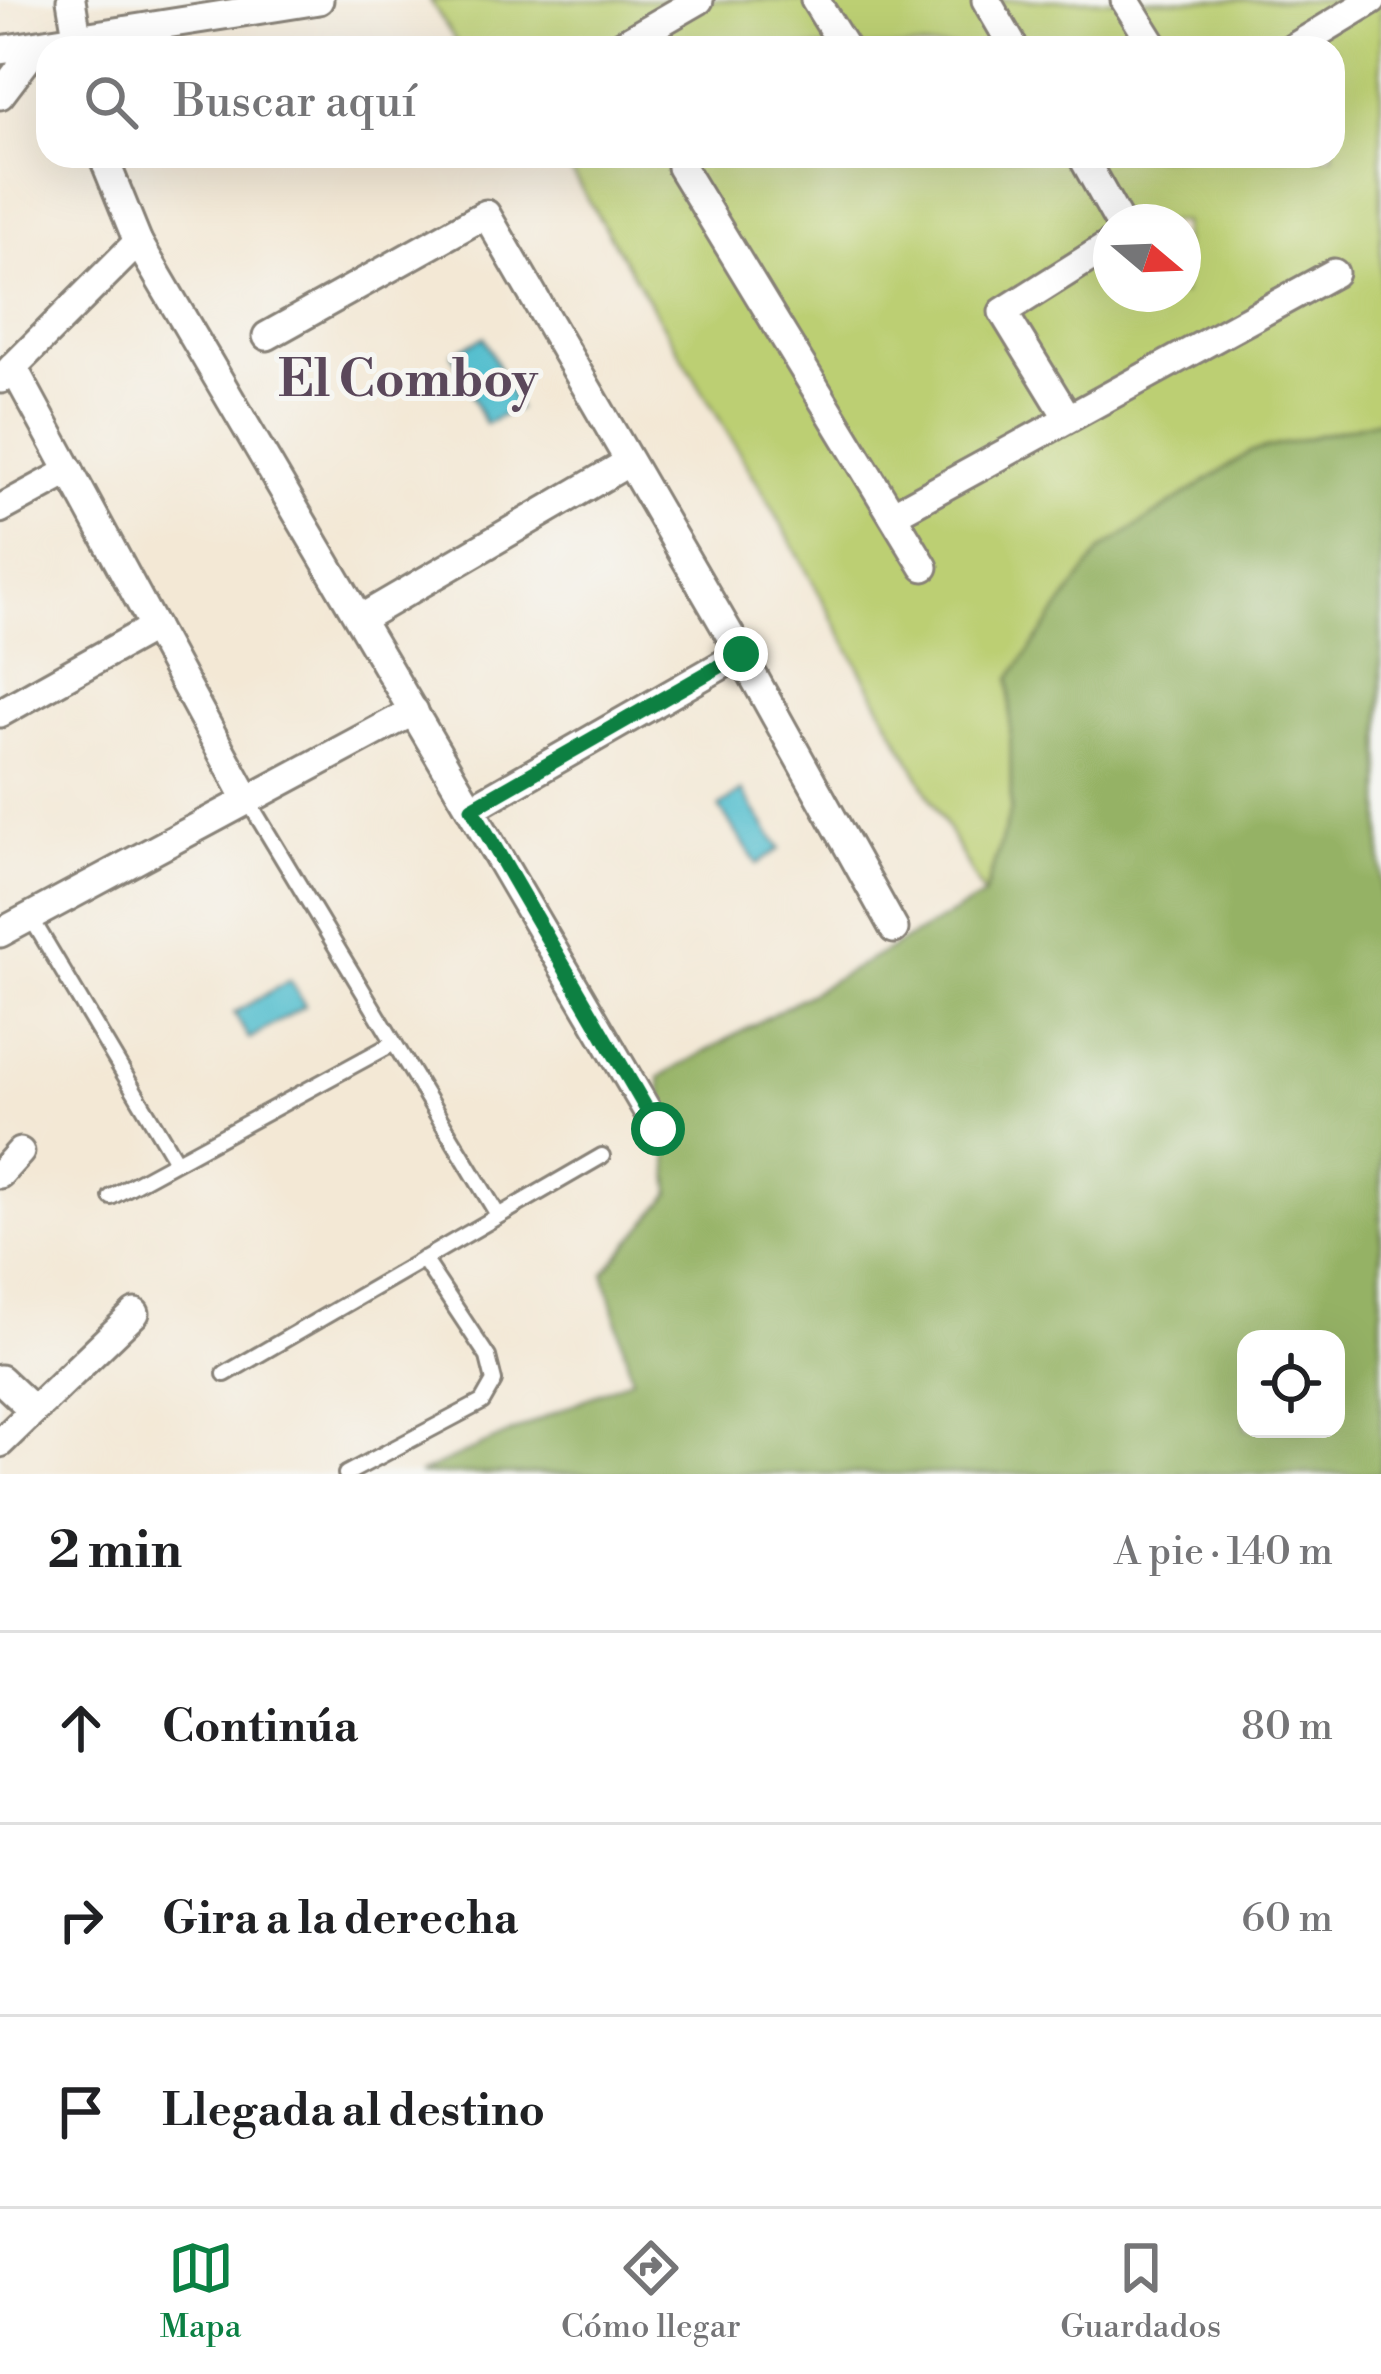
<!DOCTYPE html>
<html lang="es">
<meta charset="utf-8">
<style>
:root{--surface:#fff;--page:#f6f6f6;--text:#202124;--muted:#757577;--line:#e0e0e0;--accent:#0b8043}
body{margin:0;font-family:"Libre Bodoni",serif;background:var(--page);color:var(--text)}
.controls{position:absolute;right:36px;bottom:36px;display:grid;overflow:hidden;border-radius:24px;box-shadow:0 12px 48px #0002}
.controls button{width:108px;height:108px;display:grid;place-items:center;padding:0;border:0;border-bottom:3px solid var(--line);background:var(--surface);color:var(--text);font:60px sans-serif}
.compass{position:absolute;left:1093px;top:204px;width:108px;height:108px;border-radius:50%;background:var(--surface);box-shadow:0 12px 48px #0002;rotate:109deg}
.stop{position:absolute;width:36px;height:36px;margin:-27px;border:9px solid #0b8043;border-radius:50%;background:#fff}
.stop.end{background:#0b8043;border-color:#fff;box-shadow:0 3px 12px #0008}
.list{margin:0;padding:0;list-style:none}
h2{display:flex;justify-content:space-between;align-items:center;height:156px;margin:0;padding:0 48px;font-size:51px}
h2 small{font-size:39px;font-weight:400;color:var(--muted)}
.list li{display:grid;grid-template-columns:78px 1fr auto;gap:36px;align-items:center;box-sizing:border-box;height:192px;padding:0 48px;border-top:3px solid var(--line)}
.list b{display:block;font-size:45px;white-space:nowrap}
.list em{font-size:39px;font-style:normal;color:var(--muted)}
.icon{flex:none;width:66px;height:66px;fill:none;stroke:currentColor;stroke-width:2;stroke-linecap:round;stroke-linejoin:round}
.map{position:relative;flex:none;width:1381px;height:1474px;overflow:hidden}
.search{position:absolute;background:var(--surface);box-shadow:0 12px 48px #0002;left:36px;right:36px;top:36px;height:132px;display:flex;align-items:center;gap:30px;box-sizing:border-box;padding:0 42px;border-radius:36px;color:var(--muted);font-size:45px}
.sheet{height:732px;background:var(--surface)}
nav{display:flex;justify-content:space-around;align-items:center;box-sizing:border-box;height:168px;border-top:3px solid var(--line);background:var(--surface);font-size:33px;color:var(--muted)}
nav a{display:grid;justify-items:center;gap:6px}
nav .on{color:var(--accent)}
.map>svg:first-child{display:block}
.green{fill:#bccf73;stroke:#6c7648;stroke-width:3;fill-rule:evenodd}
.forest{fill:#95b265;stroke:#586740;stroke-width:3;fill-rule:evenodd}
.water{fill:#53bece;stroke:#386d75;stroke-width:3}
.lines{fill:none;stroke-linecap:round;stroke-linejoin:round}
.lane-casing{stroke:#888278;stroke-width:20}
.street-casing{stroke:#888278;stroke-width:33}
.lane{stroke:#fff;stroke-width:14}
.street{stroke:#fff;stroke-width:27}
.route{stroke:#0b8043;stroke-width:15}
.labels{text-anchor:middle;stroke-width:10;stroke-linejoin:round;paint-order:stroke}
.neighbourhood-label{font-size:51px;font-weight:bold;fill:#5b485b;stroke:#f6f6f2}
</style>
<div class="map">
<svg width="1381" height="1474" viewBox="0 0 1381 1474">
<rect width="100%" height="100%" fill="#f6f6f2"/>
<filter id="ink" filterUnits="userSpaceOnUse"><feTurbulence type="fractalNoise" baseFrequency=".00833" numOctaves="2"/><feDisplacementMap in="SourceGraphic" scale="24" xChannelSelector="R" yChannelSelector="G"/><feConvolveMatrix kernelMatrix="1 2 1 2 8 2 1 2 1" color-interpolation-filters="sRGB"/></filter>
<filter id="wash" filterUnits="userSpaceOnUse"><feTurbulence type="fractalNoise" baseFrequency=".004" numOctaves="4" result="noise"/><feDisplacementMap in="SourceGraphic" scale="48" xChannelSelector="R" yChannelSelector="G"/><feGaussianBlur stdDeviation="2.7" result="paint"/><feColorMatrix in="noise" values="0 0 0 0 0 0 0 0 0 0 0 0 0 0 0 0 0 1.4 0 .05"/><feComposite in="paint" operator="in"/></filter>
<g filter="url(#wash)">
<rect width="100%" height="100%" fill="#f3e8d5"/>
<path class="green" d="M430 0H1381V420L1250 452 1010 678 1011 810 984 896 772 507 562 156H1333V48H460ZM1111 222H1183V294H1111Z"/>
<path class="forest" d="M1381 420V1474H419L632 1378 604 1273 671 1193 660 1077 984 896 1011 810 1010 678 1101 550 1250 452ZM1246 1339H1336V1429H1246Z"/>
<g class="water">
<polygon points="484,337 518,408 485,424 452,353"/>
<polygon points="742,791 780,849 757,864 719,807"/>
<polygon points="290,980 305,1006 249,1039 234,1013"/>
</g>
</g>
<g filter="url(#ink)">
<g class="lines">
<defs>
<g id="lane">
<polyline points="247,799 498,1215"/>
<polyline points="30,916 176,1161"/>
<polyline points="111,1197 394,1043"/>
<polyline points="225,1374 602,1156"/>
<polyline points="346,1474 482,1402 494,1381 488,1357 423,1259"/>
</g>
<g id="street">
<polyline points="71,0 79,48"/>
<polyline points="815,0 845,48"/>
<polyline points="986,0 1014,48"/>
<polyline points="1125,0 1155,48"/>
<polyline points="616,48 699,0"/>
<polyline points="1293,48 1372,0"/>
<polyline points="0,50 319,0"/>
<polyline points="0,95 38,45"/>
<polyline points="103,156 138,242 658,1129"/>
<polyline points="1082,156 1119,222"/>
<polyline points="681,167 924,567"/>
<polyline points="267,336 486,214 741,654 894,929"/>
<polyline points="13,367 247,799"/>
<polyline points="1,379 138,242"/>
<polyline points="1068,418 1003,312 1111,244"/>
<polyline points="0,509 70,471"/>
<polyline points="894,514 1334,273"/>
<polyline points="360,619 629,462"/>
<polyline points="0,713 154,627"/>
<polyline points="472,808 741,654"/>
<polyline points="0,933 414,711"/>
<polyline points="0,1174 20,1152"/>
<polyline points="0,1379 33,1410"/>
<polyline points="0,1443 135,1313"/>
</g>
</defs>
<use href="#lane" class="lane-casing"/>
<use href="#street" class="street-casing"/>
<use href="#lane" class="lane"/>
<use href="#street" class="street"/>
</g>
</g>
<g class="lines" filter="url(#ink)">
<polyline class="route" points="658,1129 472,808 741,654"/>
</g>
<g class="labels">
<g class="neighbourhood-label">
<text x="408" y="396">El Comboy</text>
</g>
</g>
</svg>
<div class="controls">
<button><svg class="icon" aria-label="locate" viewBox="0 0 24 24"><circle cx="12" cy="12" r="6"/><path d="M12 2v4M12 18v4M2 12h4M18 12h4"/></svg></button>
</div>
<svg class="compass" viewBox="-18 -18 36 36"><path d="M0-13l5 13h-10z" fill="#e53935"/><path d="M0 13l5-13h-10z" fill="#757577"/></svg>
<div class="stop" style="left:658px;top:1129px"></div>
<div class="stop end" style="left:741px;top:654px"></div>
<div class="search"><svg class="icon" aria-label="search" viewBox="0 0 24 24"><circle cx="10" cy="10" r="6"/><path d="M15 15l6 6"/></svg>Buscar aquí</div>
</div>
<section class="sheet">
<h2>2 min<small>A pie · 140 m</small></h2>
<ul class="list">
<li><svg class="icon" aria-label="ahead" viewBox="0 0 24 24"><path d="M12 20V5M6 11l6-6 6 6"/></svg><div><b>Continúa</b></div><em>80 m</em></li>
<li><svg class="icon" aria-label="right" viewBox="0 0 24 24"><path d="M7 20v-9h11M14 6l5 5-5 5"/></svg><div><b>Gira a la derecha</b></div><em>60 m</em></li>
<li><svg class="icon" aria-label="arrive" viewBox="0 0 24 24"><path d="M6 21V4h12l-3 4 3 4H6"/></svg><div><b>Llegada al destino</b></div></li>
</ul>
</section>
<nav>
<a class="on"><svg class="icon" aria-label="map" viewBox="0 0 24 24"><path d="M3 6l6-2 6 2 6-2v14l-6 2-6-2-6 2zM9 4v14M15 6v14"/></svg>Mapa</a>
<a><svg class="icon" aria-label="directions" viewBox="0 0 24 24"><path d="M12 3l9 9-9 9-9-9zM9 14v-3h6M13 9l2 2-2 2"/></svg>Cómo llegar</a>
<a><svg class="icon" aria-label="saved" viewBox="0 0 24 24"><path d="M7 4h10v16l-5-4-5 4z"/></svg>Guardados</a>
</nav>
